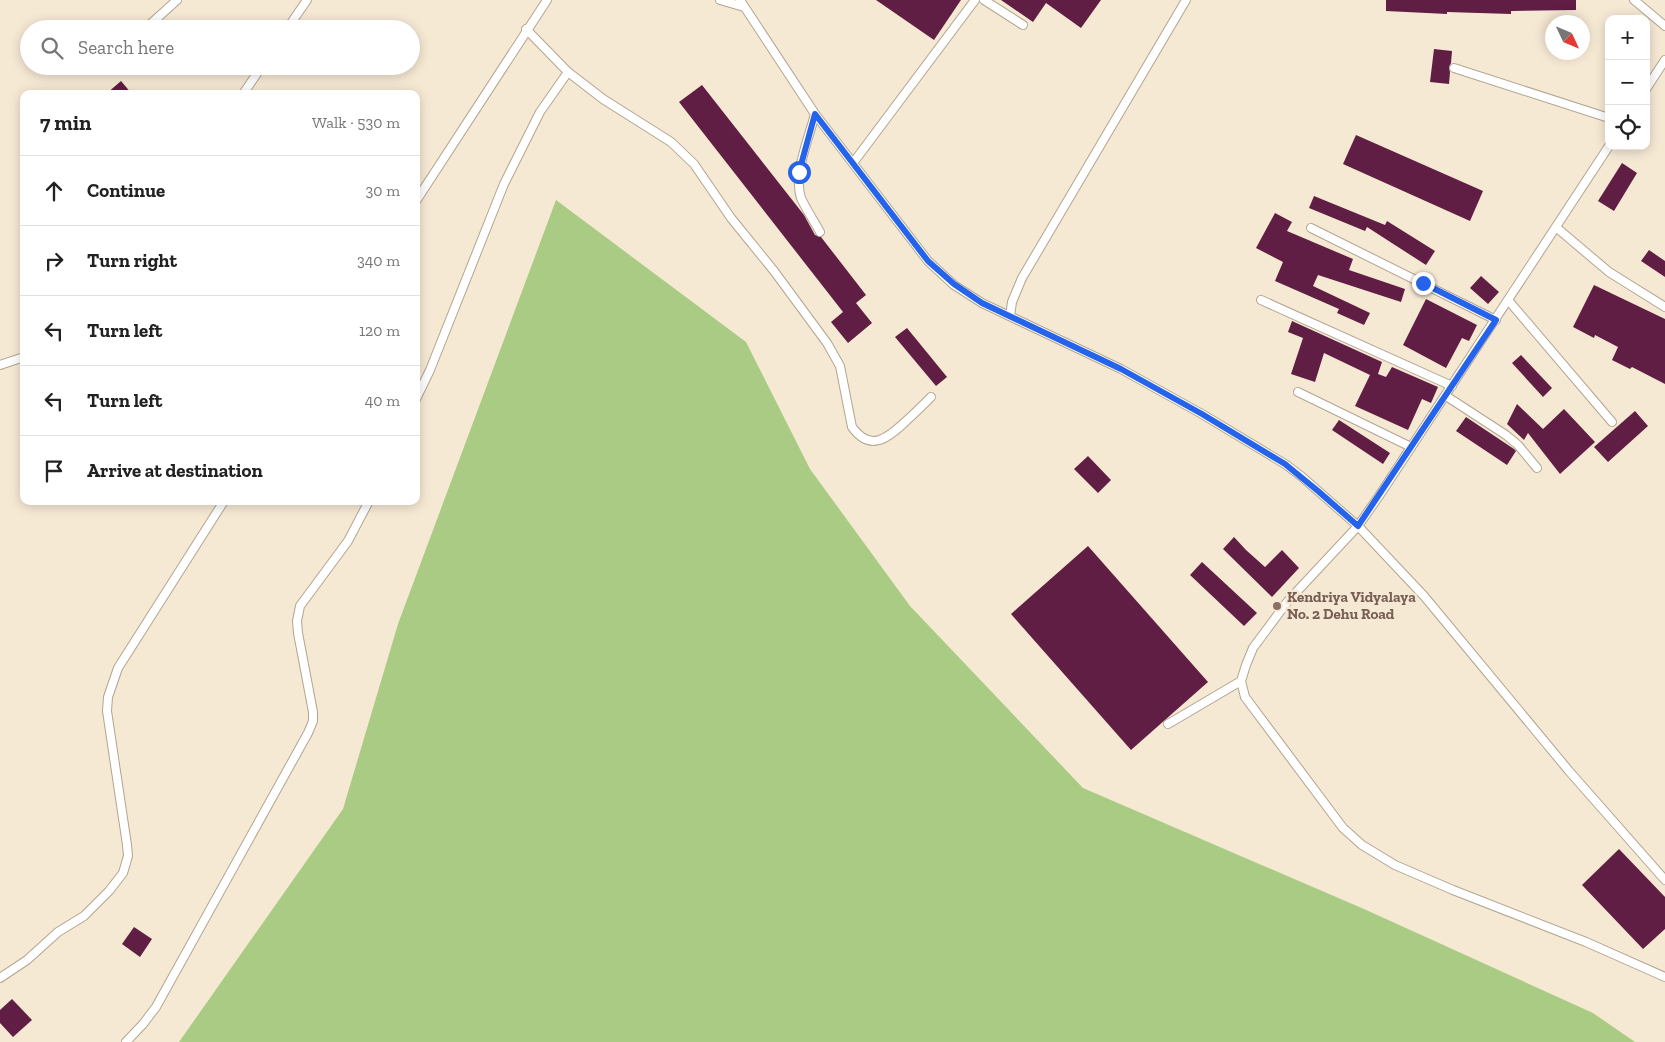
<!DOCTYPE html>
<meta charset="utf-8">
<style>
:root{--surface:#fff;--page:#f6f6f6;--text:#222;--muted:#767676;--line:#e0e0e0}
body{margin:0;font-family:"Zilla Slab",serif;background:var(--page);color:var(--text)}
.controls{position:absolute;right:15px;top:15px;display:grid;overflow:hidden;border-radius:10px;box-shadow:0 2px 12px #0003}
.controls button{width:45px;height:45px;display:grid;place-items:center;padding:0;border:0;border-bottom:1px solid var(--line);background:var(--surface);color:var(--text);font:25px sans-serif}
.compass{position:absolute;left:1545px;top:15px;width:45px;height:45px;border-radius:50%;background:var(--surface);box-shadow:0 2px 12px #0003;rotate:134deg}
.stop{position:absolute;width:15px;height:15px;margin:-11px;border:4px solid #2563eb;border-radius:50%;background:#fff}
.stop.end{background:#2563eb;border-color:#fff;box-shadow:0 1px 5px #0008}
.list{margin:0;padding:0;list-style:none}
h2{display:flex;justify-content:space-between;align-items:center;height:65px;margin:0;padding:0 20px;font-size:21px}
h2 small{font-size:16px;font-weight:400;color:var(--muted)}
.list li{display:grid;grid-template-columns:32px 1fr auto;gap:15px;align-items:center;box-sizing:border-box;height:70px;padding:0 20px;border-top:1px solid var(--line)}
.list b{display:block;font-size:19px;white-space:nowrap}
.list em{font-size:16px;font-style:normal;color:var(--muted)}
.icon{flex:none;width:28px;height:28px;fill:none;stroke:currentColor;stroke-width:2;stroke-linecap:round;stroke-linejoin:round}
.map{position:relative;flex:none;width:1665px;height:1042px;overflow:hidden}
.search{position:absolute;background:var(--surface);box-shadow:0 2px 12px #0003;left:20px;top:20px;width:400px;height:55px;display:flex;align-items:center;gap:12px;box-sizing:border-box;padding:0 18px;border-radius:28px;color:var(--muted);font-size:19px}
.panel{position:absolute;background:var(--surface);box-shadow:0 2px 12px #0003;left:20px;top:90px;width:400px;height:415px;border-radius:10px}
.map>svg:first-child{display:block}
.green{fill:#a9cb83}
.building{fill:#601e44}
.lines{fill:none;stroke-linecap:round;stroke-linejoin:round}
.lane-casing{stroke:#b1a591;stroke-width:10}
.lane{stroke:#fff;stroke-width:8}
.route{stroke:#2563eb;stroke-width:6}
.education-dot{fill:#8d6e63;stroke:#f6e9d4;stroke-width:2}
.labels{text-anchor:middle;stroke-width:5;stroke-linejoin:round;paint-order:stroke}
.education-label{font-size:15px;font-weight:bold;fill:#785e54;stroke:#f6e9d4;text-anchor:start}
</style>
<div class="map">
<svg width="1665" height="1042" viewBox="0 0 1665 1042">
<rect width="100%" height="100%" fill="#f6e9d4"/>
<polygon class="green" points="556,200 746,342 810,469 910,606 1083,788 1364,909 1593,1013 1635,1042 179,1042 343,809 398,624"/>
<g class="building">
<polygon points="876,0 961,0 934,40"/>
<polygon points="1001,0 1101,0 1081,28 1046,3 1033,22"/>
<polygon points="1386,0 1576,0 1576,10 1511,11 1511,14 1447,12 1447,14 1386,11"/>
<polygon points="1434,49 1452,51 1451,63 1449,67 1450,72 1449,84 1430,82"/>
<polygon points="121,81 132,94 106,94"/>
<polygon points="702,85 804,215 815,235 821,237 866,295 856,303 872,323 848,343 831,322 843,312 679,102"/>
<polygon points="1356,135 1483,191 1470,221 1343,164"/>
<polygon points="1622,163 1637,173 1614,211 1598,201"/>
<polygon points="1314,196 1385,225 1387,221 1435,251 1426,265 1367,227 1365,231 1309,208"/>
<polygon points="1275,213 1292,222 1287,231 1353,259 1349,270 1405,289 1401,302 1318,275 1313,286 1370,313 1364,325 1337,313 1339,309 1275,281 1283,262 1256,248"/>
<polygon points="1649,250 1665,261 1665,277 1641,261"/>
<polygon points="1481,276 1499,292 1488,304 1470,288"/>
<polygon points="1594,285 1665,319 1665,384 1632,367 1630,369 1612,360 1618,347 1595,335 1594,338 1573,327"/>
<polygon points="1426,299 1477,325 1469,341 1462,338 1446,368 1403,345"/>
<polygon points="1292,321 1382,362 1378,374 1386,377 1392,367 1438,387 1431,403 1422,399 1408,430 1355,406 1370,375 1324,353 1315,382 1291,374 1303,338 1288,332"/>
<polygon points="907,328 947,377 936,386 895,337"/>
<polygon points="1521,355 1552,388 1543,397 1512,363"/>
<polygon points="1517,404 1543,429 1564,409 1595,442 1560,474 1528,433 1524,440 1507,424"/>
<polygon points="1635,411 1648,426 1608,462 1594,447"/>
<polygon points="1466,417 1514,449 1516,451 1507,465 1456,431"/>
<polygon points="1339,420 1390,453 1383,464 1332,430"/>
<polygon points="1088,456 1111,480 1098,493 1074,469"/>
<polygon points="1234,537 1246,550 1265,567 1282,550 1299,568 1272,597 1223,549"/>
<polygon points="1088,546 1208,682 1131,750 1011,614"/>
<polygon points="1202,562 1257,613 1244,626 1190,575"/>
<polygon points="1619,849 1665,897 1665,929 1643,949 1582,885"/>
<polygon points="134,927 152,939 140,957 122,944"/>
<polygon points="12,999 32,1020 13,1037 0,1023 0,1010"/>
</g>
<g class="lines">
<defs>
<g id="lane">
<polyline points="720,0 744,7"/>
<polyline points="740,0 815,114 928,261 954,285 982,303 1121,369 1202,414 1285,464 1301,476 1358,526 1424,596 1569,771 1665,880"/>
<polyline points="984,0 1023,25"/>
<polyline points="1634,0 1665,26"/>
<polyline points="145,29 177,0"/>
<polyline points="287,29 307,0"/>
<path d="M526 29 568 72 603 99 671 142 694 164 731 218 774 271 827 343 840 366 852 427C870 452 887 439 905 422 914 414 922 406 931 397"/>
<polyline points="1454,68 1609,118"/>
<polyline points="1646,89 1665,60"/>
<polyline points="243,94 262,66"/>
<path d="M815 114C809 138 793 174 801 198 806 209 814 221 820 232"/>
<polyline points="1609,146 1379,496 1358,526 1288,601 1253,648 1246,665 1241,681 1245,697 1343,828 1362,845 1395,865 1453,890 1586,942 1665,977"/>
<polyline points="853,163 975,0"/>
<polyline points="416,201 547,0"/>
<polyline points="1311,228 1496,320"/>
<polyline points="1557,228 1609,272 1665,307"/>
<polyline points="1261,300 1452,386"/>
<polyline points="1508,300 1612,422"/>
<polyline points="1010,316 1012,302 1022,278 1186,0"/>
<polyline points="0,365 24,357"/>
<polyline points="1298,392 1411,447"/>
<polyline points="1446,396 1506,435 1518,445 1537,468"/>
<polyline points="416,399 430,370 504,184 540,112 568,72"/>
<polyline points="1168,724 1241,681"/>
<polyline points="0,978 27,960 58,932 84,916 109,891 123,873 128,856 127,845 107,711 108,697 118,668 224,501"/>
<polyline points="126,1042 143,1024 156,1007 308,733 313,721 313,712 298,633 297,621 300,606 348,541 369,501"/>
</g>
</defs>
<use href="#lane" class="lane-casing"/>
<use href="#lane" class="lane"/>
</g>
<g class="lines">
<polyline class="route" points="799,172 815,114 928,261 954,284 982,303 1121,369 1202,414 1285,464 1318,491 1358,526 1496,320 1423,283"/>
</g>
<circle class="education-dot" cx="1277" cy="606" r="5"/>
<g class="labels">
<g class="education-label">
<text x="1287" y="602">Kendriya Vidyalaya<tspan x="1287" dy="17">No. 2 Dehu Road</tspan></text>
</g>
</g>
</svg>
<div class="controls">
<button>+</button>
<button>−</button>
<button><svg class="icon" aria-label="locate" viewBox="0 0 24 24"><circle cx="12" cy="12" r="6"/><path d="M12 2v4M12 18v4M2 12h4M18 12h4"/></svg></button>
</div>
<svg class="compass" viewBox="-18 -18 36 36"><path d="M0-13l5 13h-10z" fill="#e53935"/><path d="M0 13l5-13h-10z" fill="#767676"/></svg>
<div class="stop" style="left:799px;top:172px"></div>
<div class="stop end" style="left:1423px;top:283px"></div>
<div class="search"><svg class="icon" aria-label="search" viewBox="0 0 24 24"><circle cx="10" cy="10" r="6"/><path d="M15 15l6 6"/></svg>Search here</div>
<section class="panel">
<h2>7 min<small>Walk · 530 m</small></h2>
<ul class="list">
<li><svg class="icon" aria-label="ahead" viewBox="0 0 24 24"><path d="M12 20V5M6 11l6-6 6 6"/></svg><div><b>Continue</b></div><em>30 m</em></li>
<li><svg class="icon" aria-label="right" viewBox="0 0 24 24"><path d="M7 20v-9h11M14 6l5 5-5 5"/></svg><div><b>Turn right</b></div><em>340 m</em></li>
<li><svg class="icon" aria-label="left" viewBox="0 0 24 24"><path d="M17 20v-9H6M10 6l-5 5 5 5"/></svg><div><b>Turn left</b></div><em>120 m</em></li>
<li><svg class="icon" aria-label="left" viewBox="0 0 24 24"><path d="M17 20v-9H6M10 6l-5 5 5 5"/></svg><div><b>Turn left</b></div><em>40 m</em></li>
<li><svg class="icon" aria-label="arrive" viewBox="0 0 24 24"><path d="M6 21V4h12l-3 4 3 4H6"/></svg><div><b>Arrive at destination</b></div></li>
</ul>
</section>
</div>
